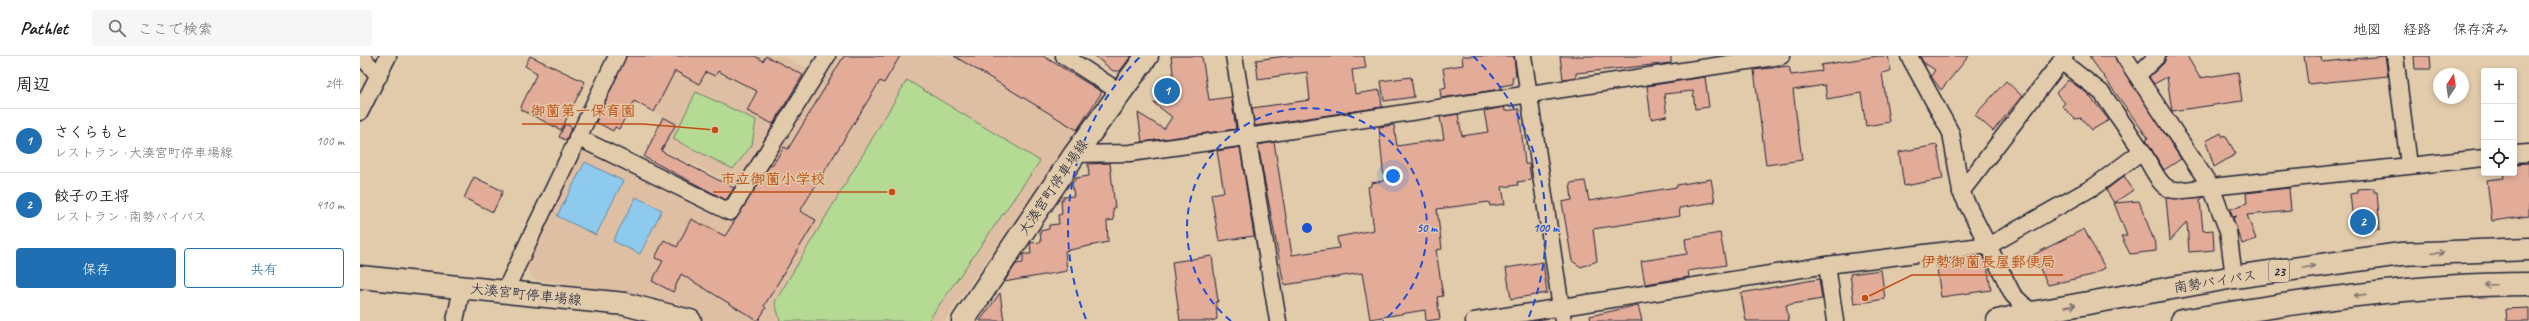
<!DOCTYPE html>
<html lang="ja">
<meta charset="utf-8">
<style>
:root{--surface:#fff;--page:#f6f6f6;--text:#202124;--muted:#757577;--line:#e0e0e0;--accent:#1f6fb2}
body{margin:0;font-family:Caveat,"Klee One",sans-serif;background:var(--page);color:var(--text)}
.controls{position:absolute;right:12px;top:12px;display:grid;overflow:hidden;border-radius:4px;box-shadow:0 2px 6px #0003}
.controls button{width:36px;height:36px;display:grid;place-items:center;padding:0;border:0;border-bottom:1px solid var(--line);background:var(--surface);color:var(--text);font:20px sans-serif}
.compass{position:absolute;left:2073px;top:12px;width:36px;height:36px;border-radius:50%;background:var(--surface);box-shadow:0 2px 6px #0003;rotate:13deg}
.you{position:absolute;left:1033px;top:120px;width:14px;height:14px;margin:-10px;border:3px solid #fff;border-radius:50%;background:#1a73e8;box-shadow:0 0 0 6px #1a73e833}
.badge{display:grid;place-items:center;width:26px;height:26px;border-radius:50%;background:var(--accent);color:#fff;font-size:13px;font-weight:700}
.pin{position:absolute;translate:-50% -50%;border:2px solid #fff;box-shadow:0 1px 4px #0006}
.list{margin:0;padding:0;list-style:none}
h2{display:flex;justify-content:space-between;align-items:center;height:52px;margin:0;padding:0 16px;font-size:17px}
h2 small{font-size:13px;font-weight:400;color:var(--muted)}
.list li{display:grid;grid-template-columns:26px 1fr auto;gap:12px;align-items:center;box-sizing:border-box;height:64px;padding:0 16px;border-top:1px solid var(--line)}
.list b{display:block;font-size:15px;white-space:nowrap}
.list p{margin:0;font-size:13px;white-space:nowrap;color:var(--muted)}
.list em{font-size:13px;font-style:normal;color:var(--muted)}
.actions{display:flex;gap:8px;padding:12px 16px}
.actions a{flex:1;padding:9px 0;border:1px solid var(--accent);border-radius:4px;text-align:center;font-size:14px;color:var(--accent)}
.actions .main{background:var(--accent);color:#fff}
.icon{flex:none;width:22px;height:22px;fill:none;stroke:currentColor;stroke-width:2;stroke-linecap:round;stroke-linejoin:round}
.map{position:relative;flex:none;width:2169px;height:265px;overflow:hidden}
header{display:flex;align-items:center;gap:24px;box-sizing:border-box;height:56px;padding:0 20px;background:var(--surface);border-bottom:1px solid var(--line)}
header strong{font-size:19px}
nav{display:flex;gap:22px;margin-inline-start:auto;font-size:14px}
.search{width:280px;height:36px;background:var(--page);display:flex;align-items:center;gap:10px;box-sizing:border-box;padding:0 14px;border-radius:4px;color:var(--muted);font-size:15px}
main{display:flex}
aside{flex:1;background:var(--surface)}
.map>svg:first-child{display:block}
.built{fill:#debfa3}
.green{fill:#b5da94;stroke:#6c7e68}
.water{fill:#8dcaee;stroke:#6287a6}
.building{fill:#e3ac99;stroke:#22223b}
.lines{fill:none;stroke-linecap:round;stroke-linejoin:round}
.street-casing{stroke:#22223b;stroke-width:19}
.secondary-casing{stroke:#22223b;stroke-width:25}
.highway-casing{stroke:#22223b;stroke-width:25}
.street{stroke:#e1cbaa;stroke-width:16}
.secondary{stroke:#e1cbaa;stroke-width:22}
.highway{stroke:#e1cbaa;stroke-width:22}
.oneway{stroke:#827672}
.ring{fill:none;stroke:#1d4ed8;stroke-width:2;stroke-dasharray:7 5}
.labels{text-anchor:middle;stroke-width:3;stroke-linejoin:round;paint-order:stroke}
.shield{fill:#e1cbaa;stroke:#5b555c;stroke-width:1}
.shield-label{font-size:13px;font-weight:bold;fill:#22223b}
.street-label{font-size:14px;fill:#22223b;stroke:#e1cbaa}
.centre{fill:#1d4ed8;stroke:#e1cbaa;stroke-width:2}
.ring-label{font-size:12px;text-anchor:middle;font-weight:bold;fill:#1d4ed8;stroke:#e1cbaa;stroke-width:3;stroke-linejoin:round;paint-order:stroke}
.leader{fill:none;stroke:#c04e15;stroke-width:1.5}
.callout-dot{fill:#c04e15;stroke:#e1cbaa;stroke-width:1.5}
.callout-label{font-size:15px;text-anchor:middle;font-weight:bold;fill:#c04e15;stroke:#e1cbaa;stroke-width:3;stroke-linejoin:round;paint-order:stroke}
</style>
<header>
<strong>Pathlet</strong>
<div class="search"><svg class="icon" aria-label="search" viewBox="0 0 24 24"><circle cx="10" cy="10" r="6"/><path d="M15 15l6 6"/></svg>ここで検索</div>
<nav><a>地図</a><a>経路</a><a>保存済み</a></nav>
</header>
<main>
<aside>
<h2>周辺<small>2件</small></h2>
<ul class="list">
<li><span class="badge">1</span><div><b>さくらもと</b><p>レストラン · 大湊宮町停車場線</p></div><em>100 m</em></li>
<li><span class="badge">2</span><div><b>餃子の王将</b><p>レストラン · 南勢バイパス</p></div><em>410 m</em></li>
</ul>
<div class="actions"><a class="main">保存</a><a>共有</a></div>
</aside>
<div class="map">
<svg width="2169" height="265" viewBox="0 0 2169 265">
<rect width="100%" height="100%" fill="#e1cbaa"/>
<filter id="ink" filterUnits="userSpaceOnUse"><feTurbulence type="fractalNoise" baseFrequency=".025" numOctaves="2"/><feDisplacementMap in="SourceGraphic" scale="8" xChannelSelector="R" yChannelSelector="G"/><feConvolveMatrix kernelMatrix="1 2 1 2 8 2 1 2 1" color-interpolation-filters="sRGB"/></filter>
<g filter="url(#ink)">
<g class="built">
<polygon points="262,0 423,0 449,13 378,129 288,87 302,61 247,33"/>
<polygon points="472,0 677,0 743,39 584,265 349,265 291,241 174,223 165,208 220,96 226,95 369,167"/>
</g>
<g class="green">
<polygon points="547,24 680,105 568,265 420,265 415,246"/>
<polygon points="336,36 396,64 392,89 373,113 313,83"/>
</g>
<g class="water">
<polygon points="225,106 263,125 236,179 197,160"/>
<polygon points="276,141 302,154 280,198 253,185"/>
</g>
<g class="building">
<polygon points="170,0 225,26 201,74 160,53 177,17 165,10"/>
<polygon points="266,0 395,0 403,5 406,0 443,19 413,68 387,55 397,35 358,15 355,20 346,16 339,28 315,15 294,56 274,45 259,73 255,71 253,75 236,66"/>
<polygon points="484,0 540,0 524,27 520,25 440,155 456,164 404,250 406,252 398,265 321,218 313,236 292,225 303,205 295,202 304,184 317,191 331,163 365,180 410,109 412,110 424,91 428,93"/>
<polygon points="594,0 683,0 742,36 717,74"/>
<polygon points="735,0 771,0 760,15 753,15"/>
<polygon points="811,0 842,0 849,44 871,41 876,73 782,86 778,57 804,73 812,61 794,47 815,44 816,41"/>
<polygon points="926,0 1004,0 1006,12 992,14 995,38 1020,34 1022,51 895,70 892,52 950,44 947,16 898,23 896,4"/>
<polygon points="1102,0 1154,0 1156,20 1152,21 1153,28 1141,30 1141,33 1081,42 1080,33 1086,31 1083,12 1103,9"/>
<polygon points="1200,0 1311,0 1311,7 1216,17 1216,21 1203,23"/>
<polygon points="1518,0 1528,0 1531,15 1522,17 1529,66 1506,70 1501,37 1467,43 1465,29 1433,34 1442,104 1406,109 1394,14 1429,10 1431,19 1462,15 1461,9"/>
<polygon points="1560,0 1609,0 1581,34 1571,20 1575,14 1563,6"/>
<polygon points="1729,0 1755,0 1821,103 1804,114 1786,84 1788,82"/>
<polygon points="1806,0 1827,0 1840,22 1878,16 1882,45 1812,55 1807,21 1794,28 1789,21 1804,7"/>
<polygon points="1944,0 1961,0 1962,6 2025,0 2028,20 1948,28"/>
<polygon points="2054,0 2070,0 2071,13 2055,13"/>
<polygon points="1051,21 1054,41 1024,45 1021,25"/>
<polygon points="1345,21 1349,51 1335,53 1333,35 1304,38 1307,60 1291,63 1287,30"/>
<polygon points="1708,24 1727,37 1749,64 1732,74 1721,62 1715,63 1702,50 1705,47 1696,37"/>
<polygon points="1646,25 1662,40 1633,75 1615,59"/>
<polygon points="1144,51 1145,55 1159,53 1165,108 1169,108 1171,124 1157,126 1158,129 1142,131 1145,148 1130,150 1129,146 1077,153 1082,193 1076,194 1083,240 1077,241 1080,263 1066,265 1065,254 1010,263 1002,217 924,229 898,89 914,86 932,199 979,192 977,181 1014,174 1008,131 1011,130 1011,127 1024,125 1019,71 1034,69 1037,90 1084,83 1080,61 1098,58 1102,80 1128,76 1124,55"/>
<polygon points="303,61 316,68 301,95 374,132 366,144 284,101"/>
<polygon points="205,68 212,71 206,84 199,81"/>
<polygon points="1861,77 1863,81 1865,79 1876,98 1854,111 1846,85"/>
<polygon points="1577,89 1583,123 1544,130 1539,96"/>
<polygon points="880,91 894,180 859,185 851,138 864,136 857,95"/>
<polygon points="750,107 755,152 753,153 754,164 747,165 748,186 705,195 707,215 644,226 656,208 663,207 663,198 671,198 670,187 681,186 680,175 689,173 689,169 699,168 698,159 702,158 701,144 703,144 703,141 714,140 712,128 716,122 729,120 728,108"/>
<polygon points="2169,107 2169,160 2132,165 2127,124 2144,122 2143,117 2154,117 2154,108"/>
<polygon points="1764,120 1773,134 1754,147 1746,134"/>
<polygon points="114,121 143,135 133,156 104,142"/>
<polygon points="1351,123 1355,146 1319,152 1320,160 1233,173 1237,205 1221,211 1212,205 1202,146 1212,144 1210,127 1225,125 1229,145 1317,131 1317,129"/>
<polygon points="1929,132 1931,155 1887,159 1896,183 1882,188 1873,162 1877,160 1873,161 1870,153 1887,147 1886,137"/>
<polygon points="2014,132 2014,136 2017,136 2020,173 1996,175 1994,173 1990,138 1998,137 1998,133"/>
<polygon points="1844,141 1840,144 1843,175 1853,174 1854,194 1829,196 1827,166 1810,185 1806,142"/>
<polygon points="1779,145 1796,190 1796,195 1770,198 1761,180 1767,180 1754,147"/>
<polygon points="1724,173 1745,212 1732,219 1688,229 1673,199"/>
<polygon points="1360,177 1366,209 1328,215 1329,221 1285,228 1281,205 1327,198 1325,183"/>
<polygon points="852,200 858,246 856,246 857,263 852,265 820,265 812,206"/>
<polygon points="1622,200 1627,209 1631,234 1581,241 1576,205"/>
<polygon points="1183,206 1187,237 1151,243 1146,212"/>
<polygon points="1521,214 1525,243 1494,248 1490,218"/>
<polygon points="1459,223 1462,243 1426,249 1429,265 1386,265 1381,237"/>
<polygon points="640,237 644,265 620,265"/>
<polygon points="1278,249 1282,265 1231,265 1230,260"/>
<polygon points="2169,252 2169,265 2147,265 2146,253"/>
</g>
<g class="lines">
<defs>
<g id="street">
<polyline points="1,0 19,20"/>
<polyline points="704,0 760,36"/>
<polyline points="874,0 918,265"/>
<polyline points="1163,0 1203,265"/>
<polyline points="1549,0 1591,77 1601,136 1653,239 1672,257"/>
<polyline points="1764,0 1851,131 2124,102"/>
<polyline points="2035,0 2049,109"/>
<polyline points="1701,5 1742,37 1782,95"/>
<polyline points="1778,19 1797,0"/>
<polyline points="0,56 28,0"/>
<polyline points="217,81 370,156 467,0"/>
<polyline points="715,98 770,97 886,81 1421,0"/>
<polyline points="2154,98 2169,97"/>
<polyline points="1601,136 1705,0"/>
<polyline points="1467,209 1475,265"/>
<polyline points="144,237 257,0"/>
<polyline points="95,265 102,232"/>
<path d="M1114 265 1467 209 1630 189 1735 130 1782 95C1808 139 1800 137 1851 131L1868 175 1874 221"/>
</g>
<g id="secondary">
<polyline points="0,221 265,248 330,265"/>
<polyline points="603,265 715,98 787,0"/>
</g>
<g id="highway">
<polyline points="1638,265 1672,257 1874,221 2041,198 2169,193"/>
<path d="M1822 265C1937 246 2052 228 2169 228"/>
</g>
</defs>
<use href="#street" class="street-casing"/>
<use href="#secondary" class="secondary-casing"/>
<use href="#highway" class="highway-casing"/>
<use href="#street" class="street"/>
<use href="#secondary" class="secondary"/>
<use href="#highway" class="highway"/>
</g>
<defs><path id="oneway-shaft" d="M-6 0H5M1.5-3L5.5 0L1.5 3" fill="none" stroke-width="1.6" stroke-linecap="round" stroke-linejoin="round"/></defs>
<g class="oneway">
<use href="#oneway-shaft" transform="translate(2078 197) rotate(-2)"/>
<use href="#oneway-shaft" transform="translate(1949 211) rotate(-8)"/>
<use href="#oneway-shaft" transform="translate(2130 229) rotate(178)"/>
<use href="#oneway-shaft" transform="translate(2000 239) rotate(174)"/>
<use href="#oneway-shaft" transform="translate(1710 250) rotate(-10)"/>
</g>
</g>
<g class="ring">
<path d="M871 265A120 120 0 1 1 1023 265"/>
<path d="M726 263A239 239 0 0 1 781 0M1113 0A239 239 0 0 1 1168 263"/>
</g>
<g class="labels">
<rect class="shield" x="1909" y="204" width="20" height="22" rx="3"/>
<g class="shield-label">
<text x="1919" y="220">23</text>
</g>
<g class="street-label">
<text transform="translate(693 131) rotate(-56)" y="5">大湊宮町停車場線</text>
<text transform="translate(1855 225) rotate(-9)" y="5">南勢バイパス</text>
<text transform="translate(166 238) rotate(6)" y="5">大湊宮町停車場線</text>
</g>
</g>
<circle cx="947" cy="172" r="6" class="centre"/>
<g class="ring-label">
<text x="1067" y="176">50 m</text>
<text x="1186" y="176">100 m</text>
</g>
<path class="leader" d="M355 74L283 68H162M532 136L474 136H353M1505 242L1552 219H1703"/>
<g class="callout-dot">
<circle cx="355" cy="74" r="4"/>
<circle cx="532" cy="136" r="4"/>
<circle cx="1505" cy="242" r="4"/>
</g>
<g class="callout-label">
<text x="223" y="60">御薗第一保育園</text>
<text x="413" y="128">市立御薗小学校</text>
<text x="1628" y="211">伊勢御薗長屋郵便局</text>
</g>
</svg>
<div class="controls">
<button>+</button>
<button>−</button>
<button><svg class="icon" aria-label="locate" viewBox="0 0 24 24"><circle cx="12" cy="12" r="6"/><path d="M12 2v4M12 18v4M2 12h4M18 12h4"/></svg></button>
</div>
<svg class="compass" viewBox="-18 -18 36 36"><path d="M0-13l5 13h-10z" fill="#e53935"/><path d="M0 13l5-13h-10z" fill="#757577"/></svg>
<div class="you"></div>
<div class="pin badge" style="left:807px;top:35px">1</div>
<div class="pin badge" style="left:2003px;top:166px">2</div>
</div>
</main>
